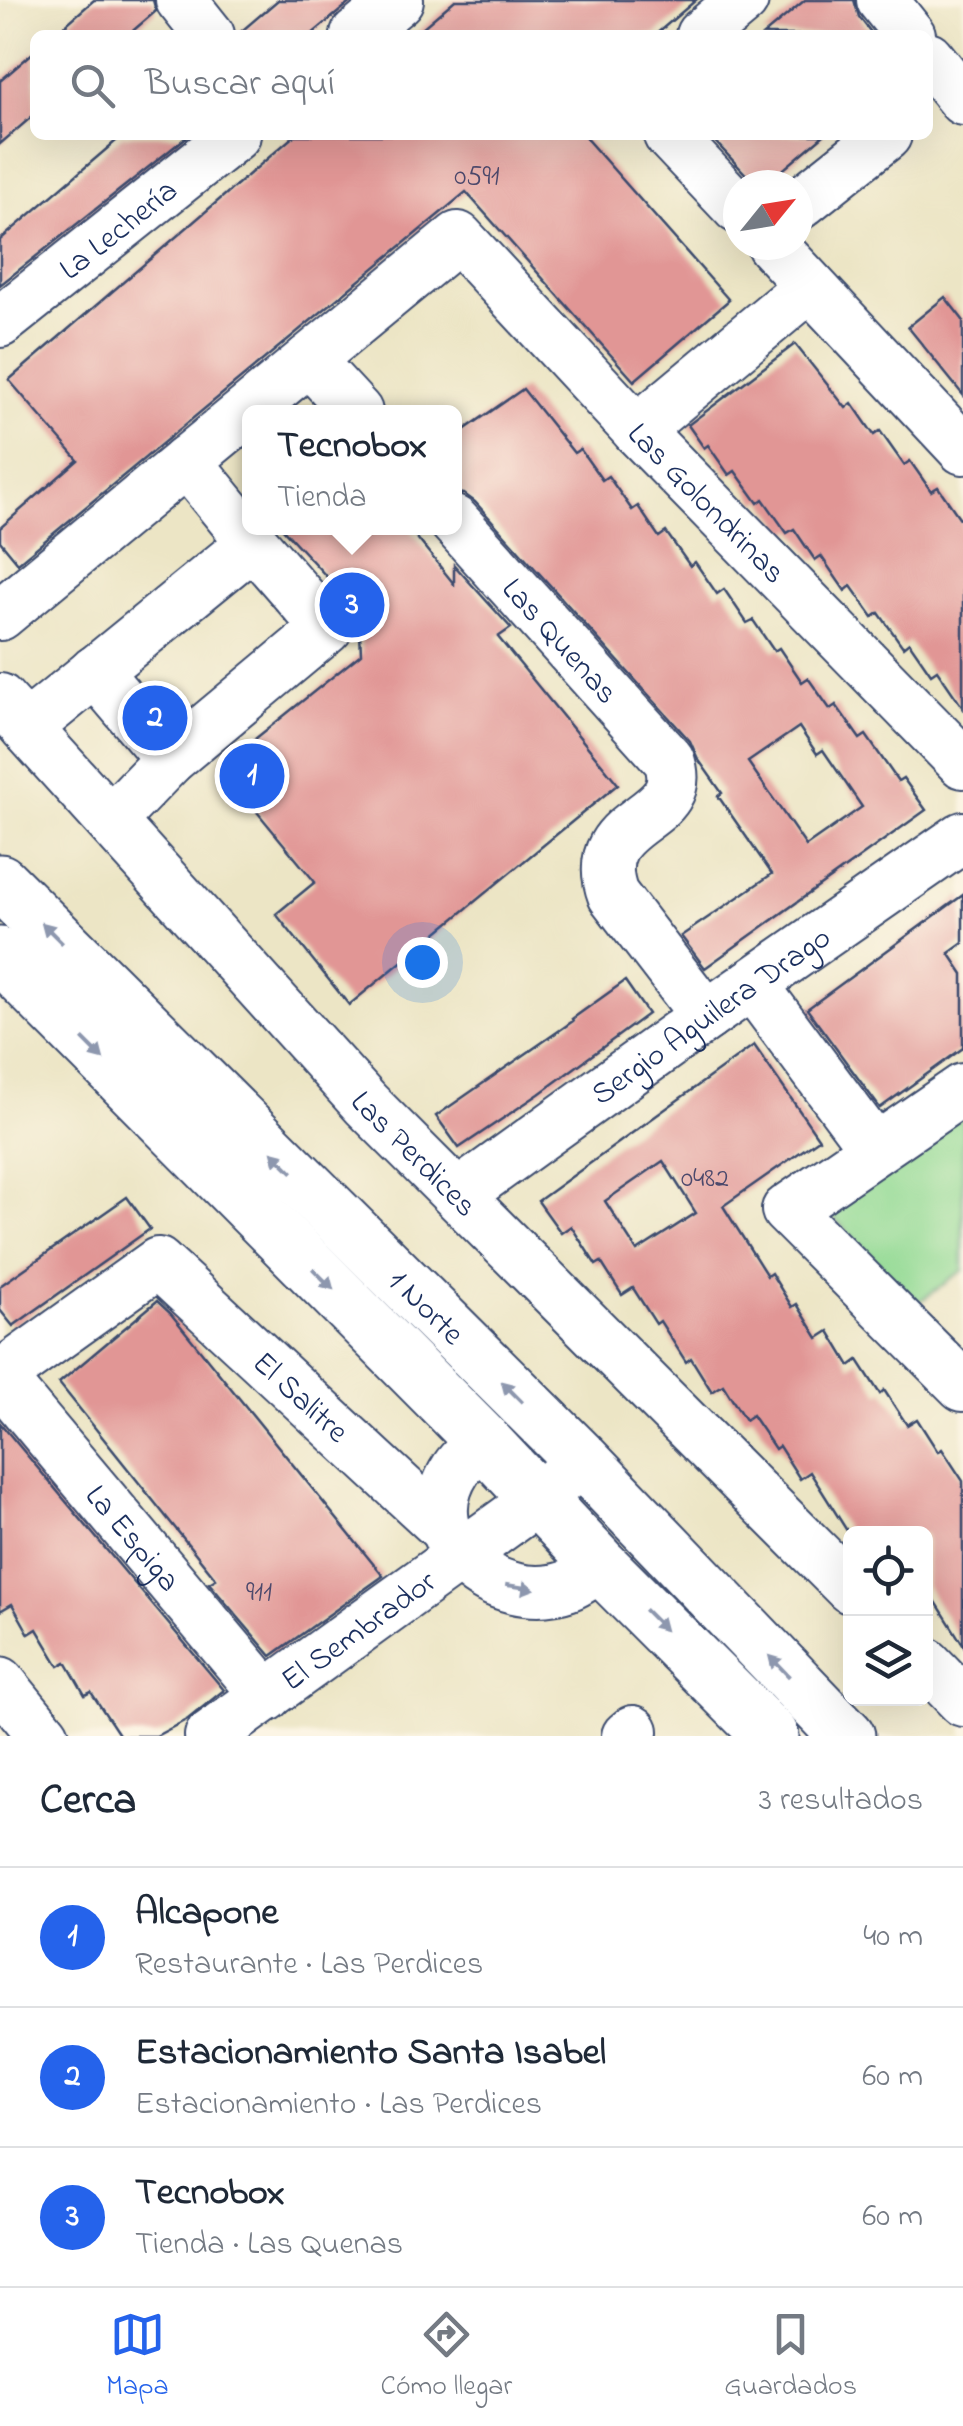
<!DOCTYPE html>
<html lang="es">
<meta charset="utf-8">
<style>
:root{--surface:#fff;--page:#f6f6f7;--text:#1f2937;--muted:#747a83;--line:#e0e1e3;--accent:#2563eb}
body{margin:0;font-family:"Indie Flower",sans-serif;background:var(--page);color:var(--text)}
.controls{position:absolute;right:30px;bottom:30px;display:grid;overflow:hidden;border-radius:15px;box-shadow:0 10px 40px #0002}
.controls button{width:90px;height:90px;display:grid;place-items:center;padding:0;border:0;border-bottom:2px solid var(--line);background:var(--surface);color:var(--text);font:50px sans-serif}
.compass{position:absolute;left:723px;top:170px;width:90px;height:90px;border-radius:50%;background:var(--surface);box-shadow:0 10px 40px #0002;rotate:60deg}
.you{position:absolute;left:422px;top:962px;width:35px;height:35px;margin:-25px;border:8px solid #fff;border-radius:50%;background:#1a73e8;box-shadow:0 0 0 15px #1a73e833}
.badge{display:grid;place-items:center;width:65px;height:65px;border-radius:50%;background:var(--accent);color:#fff;font-size:32px;font-weight:700}
.pin{position:absolute;translate:-50% -50%;border:5px solid #fff;box-shadow:0 2px 10px #0006}
.popup{position:absolute;left:242px;top:405px;width:220px;height:130px;box-sizing:border-box;display:grid;place-content:center;border-radius:15px;background:var(--surface);filter:drop-shadow(0 2px 8px #0005);font-size:32px;white-space:nowrap;color:var(--muted)}
.popup b{font-size:38px;color:var(--text)}
.popup::after{content:'';position:absolute;left:50%;top:100%;margin-left:-20px;border:20px solid transparent;border-top-color:var(--surface)}
.list{margin:0;padding:0;list-style:none}
h2{display:flex;justify-content:space-between;align-items:center;height:130px;margin:0;padding:0 40px;font-size:42px}
h2 small{font-size:32px;font-weight:400;color:var(--muted)}
.list li{display:grid;grid-template-columns:65px 1fr auto;gap:30px;align-items:center;box-sizing:border-box;height:140px;padding:0 40px;border-top:2px solid var(--line)}
.list b{display:block;font-size:38px;white-space:nowrap}
.list p{margin:0;font-size:32px;white-space:nowrap;color:var(--muted)}
.list em{font-size:32px;font-style:normal;color:var(--muted)}
.icon{flex:none;width:55px;height:55px;fill:none;stroke:currentColor;stroke-width:2;stroke-linecap:round;stroke-linejoin:round}
.map{position:relative;flex:none;width:963px;height:1736px;overflow:hidden}
.search{position:absolute;background:var(--surface);box-shadow:0 10px 40px #0002;left:30px;right:30px;top:30px;height:110px;display:flex;align-items:center;gap:25px;box-sizing:border-box;padding:0 35px;border-radius:15px;color:var(--muted);font-size:38px}
.sheet{height:550px;background:var(--surface)}
nav{display:flex;justify-content:space-around;align-items:center;box-sizing:border-box;height:140px;border-top:2px solid var(--line);background:var(--surface);font-size:28px;color:var(--muted)}
nav a{display:grid;justify-items:center;gap:5px}
nav .on{color:var(--accent)}
.map>svg:first-child{display:block}
.green{fill:#93da94;stroke:#578479;stroke-width:2.5}
.building{fill:#e19695;fill-rule:evenodd}
.lines{fill:none;stroke-linecap:round;stroke-linejoin:round}
.minor-casing{stroke:#3a4a6d;stroke-width:54}
.major-casing{stroke:#3a4a6d;stroke-width:59}
.minor{stroke:#fff;stroke-width:50}
.major{stroke:#fff;stroke-width:55}
.oneway{fill:#8d97ae}
.labels{text-anchor:middle;stroke-width:10;stroke-linejoin:round;paint-order:stroke}
.number-label{font-size:28px;fill:#4c496c}
.street-label{font-size:32px;fill:#1b2f5e;stroke:#fcf5e5}
</style>
<div class="map">
<svg width="963" height="1736" viewBox="0 0 963 1736">
<rect width="100%" height="100%" fill="#fcf5e5"/>
<filter id="ink" filterUnits="userSpaceOnUse"><feTurbulence type="fractalNoise" baseFrequency=".01" numOctaves="2"/><feDisplacementMap in="SourceGraphic" scale="20" xChannelSelector="R" yChannelSelector="G"/><feConvolveMatrix kernelMatrix="1 2 1 2 8 2 1 2 1" color-interpolation-filters="sRGB"/></filter>
<filter id="wash" filterUnits="userSpaceOnUse"><feTurbulence type="fractalNoise" baseFrequency=".0048" numOctaves="4" result="noise"/><feDisplacementMap in="SourceGraphic" scale="40" xChannelSelector="R" yChannelSelector="G"/><feGaussianBlur stdDeviation="2.25" result="paint"/><feColorMatrix in="noise" values="0 0 0 0 0 0 0 0 0 0 0 0 0 0 0 0 0 1.4 0 .05"/><feComposite in="paint" operator="in"/></filter>
<g filter="url(#wash)">
<rect width="100%" height="100%" fill="#ece5c5"/>
<polygon class="green" points="963,1109 963,1271 917,1303 823,1207"/>
<g id="blocks">
<g class="building">
<polygon points="94,0 153,0 156,11 128,35 54,35"/>
<polygon points="278,0 353,0 311,35 237,35"/>
<polygon points="455,0 696,0 655,35 414,35"/>
<polygon points="805,0 854,0 859,17 873,35 763,35"/>
<polygon points="35,51 35,114 0,144 0,81"/>
<polygon points="123,135 189,135 0,285 0,240"/>
<polygon points="295,135 583,135 729,300 634,381 466,192 18,563 0,541 0,528 78,460 9,380"/>
<polygon points="709,135 824,135 765,185 756,185"/>
<polygon points="945,297 963,320 963,395 908,327"/>
<polygon points="795,344 846,408 852,403 874,435 880,431 904,465 910,461 931,491 938,487 963,523 963,708 937,670 931,674 909,642 903,647 879,613 873,617 851,586 845,591 821,556 815,560 794,529 787,533 763,499 758,503 735,471 729,475 708,445 704,448 688,425"/>
<path d="M523 389 574 453 580 449 602 480 608 476 632 510 638 506 659 537 666 532 690 566 695 562 717 594 724 589 747 623 753 620 774 651 779 648 802 682 808 678 830 709 836 705 860 739 866 735 898 781 903 778 926 810 705 968 681 936 772 874 718 796 722 793 698 759 690 741 475 502 464 494 454 493V437ZM799 727 817 754 823 750 862 807 806 846 748 762Z"/>
<polygon points="282,528 409,528 454,584 454,565 511,628 498,637 618,784 349,1005 276,914 315,882 220,767 361,654 359,612"/>
<polygon points="963,895 963,943 949,953 963,974 963,1048 880,1108 807,1009"/>
<polygon points="625,981 648,1014 539,1094 459,1148 436,1116 573,1021 572,1019"/>
<path d="M754 1045 819 1139 723 1206 767 1276 771 1273 792 1307 797 1304 818 1338 829 1331 850 1366 858 1360 880 1394 884 1390 907 1425 917 1419 938 1452 942 1449 963 1481V1645L926 1586V1534H849L810 1472 800 1479 779 1446 775 1449 752 1415 745 1420 723 1385 712 1392 691 1358 686 1362 660 1321 656 1324 633 1288 622 1295 601 1262 596 1265 571 1226 561 1233 538 1201ZM663 1161 696 1213 637 1251 605 1201Z"/>
<polygon points="127,1197 150,1229 13,1326 0,1310 0,1286"/>
<polygon points="157,1301 171,1314 383,1576 271,1656 209,1583 216,1579 59,1383"/>
<polygon points="0,1423 224,1690 188,1719 156,1736 120,1736 91,1692 85,1695 66,1662 59,1666 37,1629 29,1634 12,1604 0,1611"/>
</g>
</g>
</g>
<g filter="url(#ink)">
<use href="#blocks" fill-opacity="0" stroke="#3a4a6d" stroke-width="2.5"/>
<g class="lines">
<defs>
<g id="minor">
<polyline points="181,0 209,35"/>
<polyline points="882,0 910,35"/>
<polyline points="356,35 398,0"/>
<polyline points="701,35 743,0"/>
<polyline points="928,57 963,100"/>
<polyline points="669,135 738,208"/>
<polyline points="798,205 886,135"/>
<polyline points="772,245 963,449"/>
<path id="s1" d="M0 322 235 135"/>
<polyline points="309,360 357,412"/>
<polyline points="637,430 810,286"/>
<polyline points="186,461 253,543"/>
<path id="s2" d="M454 521 669 760C693 825 583 813 613 895L706 1016"/>
<path id="s3" d="M0 615 458 237 637 430 963 763"/>
<polyline points="95,671 170,759"/>
<path id="s4" d="M0 699 366 1104 850 1588"/>
<polyline points="26,728 253,543 327,628 170,759 111,820"/>
<polyline points="752,984 875,1149"/>
<polyline points="963,1089 787,1210 963,1386"/>
<path id="s5" d="M458 1195 706 1016 963 837"/>
<path id="s6" d="M0 1376 158 1263 446 1530"/>
<path id="s7" d="M0 1378 267 1696"/>
<path d="M484 1442C474 1450 463 1458 456 1469 409 1541 498 1610 567 1586 579 1582 590 1572 601 1566"/>
<polyline points="926,1663 963,1701"/>
<polyline points="0,1682 44,1736"/>
<path id="s8" d="M210 1736 537 1500 582 1460"/>
<polyline points="627,1736 633,1731"/>
</g>
<g id="major">
<path id="s9" d="M0 882 582 1460 847 1736"/>
<polyline points="0,955 484,1442 601,1566 771,1736"/>
</g>
</defs>
<use href="#minor" class="minor-casing"/>
<use href="#major" class="major-casing"/>
<use href="#minor" class="minor"/>
<use href="#major" class="major"/>
</g>
<defs><path id="oneway-solid" d="M-6-.8H1V-3.2L6.5 0L1 3.2V.8H-6Z" transform="scale(2.5)"/></defs>
<g class="oneway">
<use href="#oneway-solid" transform="translate(52 933) rotate(-135)"/>
<use href="#oneway-solid" transform="translate(93 1049) rotate(45)"/>
<use href="#oneway-solid" transform="translate(282 1162) rotate(-135)"/>
<use href="#oneway-solid" transform="translate(323 1279) rotate(45)"/>
<use href="#oneway-solid" transform="translate(512 1392) rotate(-135)"/>
<use href="#oneway-solid" transform="translate(520 1587) rotate(9)"/>
<use href="#oneway-solid" transform="translate(655 1620) rotate(45)"/>
<use href="#oneway-solid" transform="translate(779 1666) rotate(-134)"/>
</g>
</g>
<g class="labels">
<g class="number-label">
<text x="477" y="184">0591</text>
<text x="705" y="1186">0482</text>
<text x="259" y="1600">911</text>
</g>
<g class="street-label">
<text dy="11" stroke="none"><textPath href="#s1" startOffset="150">La Lechería</textPath></text>
<text dy="11" stroke="none"><textPath href="#s3" startOffset="958">Las Golondrinas</textPath></text>
<text dy="11" stroke="none"><textPath href="#s2" startOffset="160">Las Quenas</textPath></text>
<text dy="11" stroke="none"><textPath href="#s5" startOffset="310">Sergio Aguilera Drago</textPath></text>
<text dy="11" stroke="none"><textPath href="#s4" startOffset="615">Las Perdices</textPath></text>
<text dy="11" stroke="none"><textPath href="#s9" startOffset="602">1 Norte</textPath></text>
<text dy="11" stroke="none"><textPath href="#s6" startOffset="390">El Salitre</textPath></text>
<text dy="11" stroke="none"><textPath href="#s7" startOffset="208">La Espiga</textPath></text>
<text dy="11" stroke="none"><textPath href="#s8" startOffset="182">El Sembrador</textPath></text>
</g>
</g>
</svg>
<div class="controls">
<button><svg class="icon" aria-label="locate" viewBox="0 0 24 24"><circle cx="12" cy="12" r="6"/><path d="M12 2v4M12 18v4M2 12h4M18 12h4"/></svg></button>
<button><svg class="icon" aria-label="layers" viewBox="0 0 24 24"><path d="M12 4l9 5-9 5-9-5zM3 14l9 5 9-5"/></svg></button>
</div>
<svg class="compass" viewBox="-18 -18 36 36"><path d="M0-13l5 13h-10z" fill="#e53935"/><path d="M0 13l5-13h-10z" fill="#747a83"/></svg>
<div class="you"></div>
<div class="pin badge" style="left:252px;top:776px">1</div>
<div class="pin badge" style="left:155px;top:718px">2</div>
<div class="pin badge" style="left:352px;top:605px">3</div>
<div class="popup"><b>Tecnobox</b>Tienda</div>
<div class="search"><svg class="icon" aria-label="search" viewBox="0 0 24 24"><circle cx="10" cy="10" r="6"/><path d="M15 15l6 6"/></svg>Buscar aquí</div>
</div>
<section class="sheet">
<h2>Cerca<small>3 resultados</small></h2>
<ul class="list">
<li><span class="badge">1</span><div><b>Alcapone</b><p>Restaurante · Las Perdices</p></div><em>40 m</em></li>
<li><span class="badge">2</span><div><b>Estacionamiento Santa Isabel</b><p>Estacionamiento · Las Perdices</p></div><em>60 m</em></li>
<li><span class="badge">3</span><div><b>Tecnobox</b><p>Tienda · Las Quenas</p></div><em>60 m</em></li>
</ul>
</section>
<nav>
<a class="on"><svg class="icon" aria-label="map" viewBox="0 0 24 24"><path d="M3 6l6-2 6 2 6-2v14l-6 2-6-2-6 2zM9 4v14M15 6v14"/></svg>Mapa</a>
<a><svg class="icon" aria-label="directions" viewBox="0 0 24 24"><path d="M12 3l9 9-9 9-9-9zM9 14v-3h6M13 9l2 2-2 2"/></svg>Cómo llegar</a>
<a><svg class="icon" aria-label="saved" viewBox="0 0 24 24"><path d="M7 4h10v16l-5-4-5 4z"/></svg>Guardados</a>
</nav>
